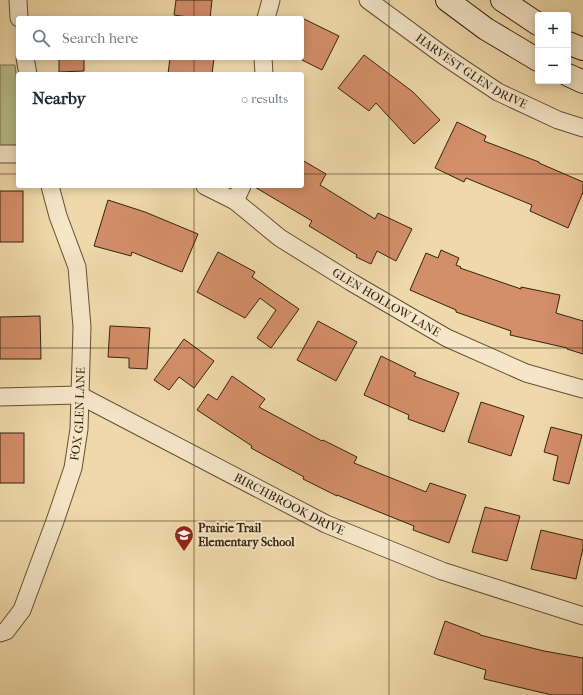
<!DOCTYPE html>
<meta charset="utf-8">
<style>
:root{--surface:#fff;--page:#f2f2f3;--text:#1f2937;--muted:#747a83;--line:#e0e1e3}
body{margin:0;font-family:"IM FELL French Canon",serif;background:var(--page);color:var(--text)}
.controls{position:absolute;right:12px;top:12px;display:grid;overflow:hidden;border-radius:4px;box-shadow:0 2px 10px #0003}
.controls button{width:36px;height:36px;display:grid;place-items:center;padding:0;border:0;border-bottom:1px solid var(--line);background:var(--surface);color:var(--text);font:20px sans-serif}
.list{margin:0;padding:0;list-style:none}
h2{display:flex;justify-content:space-between;align-items:center;height:52px;margin:0;padding:0 16px;font-size:17px}
h2 small{font-size:13px;font-weight:400;color:var(--muted)}
.icon{flex:none;width:22px;height:22px;fill:none;stroke:currentColor;stroke-width:2;stroke-linecap:round;stroke-linejoin:round}
.map{position:relative;flex:none;width:583px;height:695px;overflow:hidden}
.search{position:absolute;background:var(--surface);box-shadow:0 2px 10px #0003;left:16px;top:16px;width:288px;height:44px;display:flex;align-items:center;gap:10px;box-sizing:border-box;padding:0 14px;border-radius:4px;color:var(--muted);font-size:15px}
.panel{position:absolute;background:var(--surface);box-shadow:0 2px 10px #0003;left:16px;top:72px;width:288px;height:116px;border-radius:4px}
.map>svg:first-child{display:block}
.green{fill:#b8bf8a;stroke:#76714c}
.building{fill:#d38e6a;stroke:#34230e}
.lines{fill:none;stroke-linecap:round;stroke-linejoin:round}
.minor-casing{stroke:#635035;stroke-width:19}
.secondary-casing{stroke:#34230e;stroke-width:24}
.minor{stroke:#f5e6c8;stroke-width:17}
.secondary{stroke:#f5e6c8;stroke-width:22}
.grid{fill:none;stroke:#34230e;stroke-width:1;stroke-opacity:0.55}
.labels{text-anchor:middle;stroke-width:4;stroke-linejoin:round;paint-order:stroke}
.street-label{font-size:12px;fill:#34230e;stroke:#f5e6c8}
.poi-label{font-size:12px;font-weight:bold;fill:#34230e;stroke:#f5e6c8;text-anchor:start}
</style>
<div class="map">
<svg width="583" height="695" viewBox="0 0 583 695">
<rect width="100%" height="100%" fill="#efd9aa"/>
<filter id="stains"><feTurbulence type="fractalNoise" baseFrequency=".005" numOctaves="4"/><feColorMatrix values="0 0 0 0 .2 0 0 0 0 .09 0 0 0 0 .02 0 0 0 .5 -.17"/></filter>
<radialGradient id="worn" r=".72"><stop offset=".6" stop-color="#630" stop-opacity="0"/><stop offset="1" stop-color="#630" stop-opacity=".3"/></radialGradient>
<polygon class="green" points="0,65 15,65 18,95 18,144 12,146 0,147"/>
<g class="building">
<polygon points="176,0 212,0 210,18 194,18 174,15"/>
<polygon points="302,18 339,36 322,70 302,60"/>
<polygon points="364,55 413,92 440,120 414,144 376,103 369,111 338,88"/>
<polygon points="59,58 84,58 84,71 59,72"/>
<polygon points="170,58 214,58 212,74 168,74"/>
<polygon points="457,122 486,136 484,141 539,162 539,163 583,182 583,192 568,228 530,211 532,205 466,178 464,182 435,168"/>
<polygon points="302,160 326,174 320,185 375,219 378,213 412,229 396,261 377,251 371,264 356,257 357,255 309,226 312,221 253,186 302,186"/>
<rect x="0" y="191" width="23" height="51"/>
<polygon points="108,200 145,212 198,234 182,272 132,252 131,256 94,246"/>
<polygon points="441,250 459,258 456,265 461,267 460,268 521,289 521,287 560,295 556,313 583,321 583,354 567,349 567,348 510,335 511,331 456,312 456,310 410,290 426,253 438,258"/>
<polygon points="218,252 255,272 252,277 299,309 271,348 257,338 276,310 260,298 245,318 197,292"/>
<polygon points="40,316 41,359 0,359 0,317"/>
<polygon points="318,321 357,342 336,381 297,360"/>
<polygon points="110,326 150,328 147,369 129,368 129,358 108,357"/>
<polygon points="184,339 214,361 194,388 179,377 169,390 154,380"/>
<polygon points="381,356 416,373 414,376 459,393 444,432 408,419 409,415 364,395"/>
<polygon points="232,376 265,399 259,407 322,441 323,440 357,457 354,463 426,492 430,483 466,495 449,543 413,530 414,526 337,495 337,496 303,479 304,477 251,448 252,446 197,410 208,394 217,400"/>
<polygon points="481,402 524,416 511,456 468,442"/>
<polygon points="551,427 582,435 569,484 553,480 558,456 544,452"/>
<rect x="0" y="433" width="24" height="50"/>
<polygon points="485,507 520,516 507,561 472,552"/>
<polygon points="541,530 583,540 583,548 576,579 531,569"/>
<polygon points="445,621 480,634 480,635 544,651 583,658 583,695 552,695 484,679 486,670 434,654"/>
</g>
<g class="lines">
<defs>
<g id="minor">
<polyline points="18,0 19,18"/>
<path id="s1" d="M368 0 444 56 498 92 558 120 583 128"/>
<polyline points="266,18 271,0"/>
<polyline points="25,58 28,74"/>
<polyline points="263,58 264,74"/>
<polyline points="0,154 18,154"/>
<path id="s2" d="M205 186 235 201 280 238 351 282 447 338 526 373 583 389"/>
<polyline points="235,201 242,186"/>
<path id="s3" d="M0 397 79 395 326 524 442 571 583 616"/>
<path id="s4" d="M0 633 6 631 22 610 55 521 73 468 79 429 82 327 77 267 58 216 50 186"/>
</g>
<g id="secondary">
<polyline points="447,0 486,29 538,60"/>
<polyline points="502,0 538,24"/>
<polyline points="568,43 583,49"/>
<polyline points="568,75 583,82"/>
</g>
</defs>
<use href="#minor" class="minor-casing"/>
<use href="#secondary" class="secondary-casing"/>
<use href="#minor" class="minor"/>
<use href="#secondary" class="secondary"/>
</g>
<path class="grid" d="M194 0V18M389 0V695M194 58V74M0 174H18M302 174H583M194 186V695M0 348H583M0 521H583"/>
<defs>
<symbol id="school-pin" viewBox="-11 -11 22 30"><path d="M0 17L-7.5 6A9.5 9.5 0 1 1 7.5 6Z" fill="#8f2418" stroke="#f5e6c8"/><path d="M0-5L7-2L0 1L-7-2ZM-4 1L0 2.5L4 1V4Q0 6-4 4Z" fill="#fff"/></symbol>
</defs>
<g fill-rule="evenodd">
<use href="#school-pin" x="173" y="524" width="22" height="30"/>
</g>
<g class="labels">
<g class="street-label">
<text dy="4" stroke="none"><textPath href="#s1" startOffset="126">HARVEST GLEN DRIVE</textPath></text>
<text dy="4" stroke="none"><textPath href="#s2" startOffset="216">GLEN HOLLOW LANE</textPath></text>
<text dy="4" stroke="none"><textPath href="#s4" startOffset="238">FOX GLEN LANE</textPath></text>
<text dy="4" stroke="none"><textPath href="#s3" startOffset="316">BIRCHBROOK DRIVE</textPath></text>
</g>
<g class="poi-label">
<text x="198" y="532">Prairie Trail<tspan x="198" dy="14">Elementary School</tspan></text>
</g>
</g>
<rect width="100%" height="100%" filter="url(#stains)"/>
<rect width="100%" height="100%" fill="url(#worn)"/>
</svg>
<div class="controls">
<button>+</button>
<button>−</button>
</div>
<div class="search"><svg class="icon" aria-label="search" viewBox="0 0 24 24"><circle cx="10" cy="10" r="6"/><path d="M15 15l6 6"/></svg>Search here</div>
<section class="panel">
<h2>Nearby<small>0 results</small></h2>
<ul class="list">
</ul>
</section>
</div>
